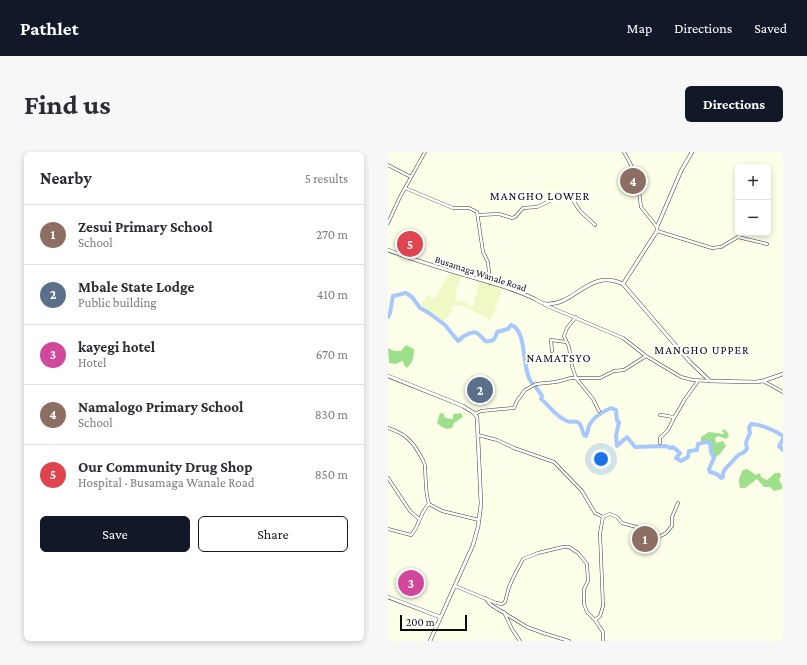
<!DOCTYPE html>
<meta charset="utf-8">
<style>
:root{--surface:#fff;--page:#f7f7f7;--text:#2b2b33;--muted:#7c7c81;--line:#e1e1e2;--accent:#111827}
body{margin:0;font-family:"Crimson Pro",serif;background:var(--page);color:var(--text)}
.controls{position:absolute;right:12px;top:12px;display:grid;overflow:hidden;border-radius:6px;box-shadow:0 2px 6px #0003}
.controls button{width:36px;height:36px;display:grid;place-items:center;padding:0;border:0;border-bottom:1px solid var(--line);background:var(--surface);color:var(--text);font:20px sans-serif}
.scale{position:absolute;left:12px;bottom:10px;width:67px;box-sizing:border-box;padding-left:4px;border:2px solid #0b0b0b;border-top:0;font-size:11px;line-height:14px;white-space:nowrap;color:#0b0b0b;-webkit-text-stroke:3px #fff;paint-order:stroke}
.you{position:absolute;left:213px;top:307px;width:14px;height:14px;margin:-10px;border:3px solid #fff;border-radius:50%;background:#1a73e8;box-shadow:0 0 0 6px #1a73e833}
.badge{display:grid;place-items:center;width:26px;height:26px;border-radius:50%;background:var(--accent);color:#fff;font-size:13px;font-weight:700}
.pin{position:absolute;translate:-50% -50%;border:2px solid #fff;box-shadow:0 1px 4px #0006}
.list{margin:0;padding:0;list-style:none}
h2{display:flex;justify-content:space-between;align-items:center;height:52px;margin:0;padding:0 16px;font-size:17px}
h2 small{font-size:13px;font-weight:400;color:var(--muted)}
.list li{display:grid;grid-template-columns:26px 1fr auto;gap:12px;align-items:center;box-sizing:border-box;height:60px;padding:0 16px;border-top:1px solid var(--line)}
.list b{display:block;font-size:15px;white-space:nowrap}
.list p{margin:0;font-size:13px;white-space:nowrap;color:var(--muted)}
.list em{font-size:13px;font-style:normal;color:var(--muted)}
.actions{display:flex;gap:8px;padding:12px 16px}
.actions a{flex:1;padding:9px 0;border:1px solid var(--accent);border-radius:6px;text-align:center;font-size:14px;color:var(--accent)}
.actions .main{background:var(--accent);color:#fff}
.map{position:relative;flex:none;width:395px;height:489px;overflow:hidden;border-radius:6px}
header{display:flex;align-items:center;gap:24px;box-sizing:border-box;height:56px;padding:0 20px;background:var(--accent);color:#fff}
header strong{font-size:19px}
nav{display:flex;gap:22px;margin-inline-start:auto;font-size:14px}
.intro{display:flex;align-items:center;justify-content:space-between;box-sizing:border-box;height:96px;padding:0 24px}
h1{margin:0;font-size:28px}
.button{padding:10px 18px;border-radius:6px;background:var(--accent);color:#fff;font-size:14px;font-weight:700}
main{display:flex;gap:24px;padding:0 24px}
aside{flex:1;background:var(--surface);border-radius:6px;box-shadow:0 2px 6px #0003}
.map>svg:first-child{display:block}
.farmland{fill:#f0f8c6}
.forest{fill:#9edf8c}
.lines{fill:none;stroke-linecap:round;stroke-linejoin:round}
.river{stroke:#a7c8fc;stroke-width:4}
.minor-casing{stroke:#3e3e3e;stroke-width:3.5}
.tertiary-casing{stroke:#3e3e3e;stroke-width:4}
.minor{stroke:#fff;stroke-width:2.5}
.tertiary{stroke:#fff;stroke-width:3}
.labels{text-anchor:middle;stroke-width:4;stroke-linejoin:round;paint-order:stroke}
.street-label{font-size:10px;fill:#0b0b0b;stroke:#fff}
.quarter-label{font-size:12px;letter-spacing:1px;fill:#0b0b0b;stroke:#fff}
</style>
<header>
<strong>Pathlet</strong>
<nav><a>Map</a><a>Directions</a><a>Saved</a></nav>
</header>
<div class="intro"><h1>Find us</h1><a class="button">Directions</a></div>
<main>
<aside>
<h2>Nearby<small>5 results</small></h2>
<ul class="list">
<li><span class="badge" style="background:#8d6e63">1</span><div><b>Zesui Primary School</b><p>School</p></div><em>270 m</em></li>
<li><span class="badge" style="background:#5c6f8a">2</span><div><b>Mbale State Lodge</b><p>Public building</p></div><em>410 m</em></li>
<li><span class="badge" style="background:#d1479c">3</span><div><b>kayegi hotel</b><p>Hotel</p></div><em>670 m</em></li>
<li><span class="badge" style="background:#8d6e63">4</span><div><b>Namalogo Primary School</b><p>School</p></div><em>830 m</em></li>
<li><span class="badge" style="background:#e0444e">5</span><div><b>Our Community Drug Shop</b><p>Hospital · Busamaga Wanale Road</p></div><em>850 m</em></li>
</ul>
<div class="actions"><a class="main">Save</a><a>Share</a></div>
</aside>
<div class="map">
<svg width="395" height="489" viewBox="0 0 395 489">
<rect width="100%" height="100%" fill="#feffe8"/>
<polygon class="farmland" points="62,120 73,124 68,139 67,148 76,150 85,155 91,129 114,135 108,156 102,168 75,154 67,153 63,155 64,159 55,171 41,161 32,156 39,143 47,147"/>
<g class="forest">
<path d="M18 193 26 197C26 204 25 211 19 216L16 213 15 209 7 212 1 211 0 196 6 199H13Z"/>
<path d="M52 261 56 262 57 266 65 267V262L73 261 75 265 66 271 64 276C57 278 54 275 49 271Z"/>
<polygon points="336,277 340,281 341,284 338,287 330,284 327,286 328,291 335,289 338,294 332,302 326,306 323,300 322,291 313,289 313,285 321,280 335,282 336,281 334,279"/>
<path d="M359 317 368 323 372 321 373 325 379 328 387 321H392L393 324 391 328 394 333V337L386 339 382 335H376L369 327 357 336H352C350 329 351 325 355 318Z"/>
</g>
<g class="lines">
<g class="river">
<path d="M0 165 2 161 5 144 18 141 24 145 32 156 41 161 57 173 70 189 73 187 74 185C87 179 87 177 97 189 105 190 107 188 109 180L120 177 123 173C140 178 133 219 144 231"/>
<path d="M147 234 154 244 153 247C162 254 167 264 179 269 183 271 187 268 191 271 194 274 194 279 196 283L198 284C201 280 199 276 202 272 206 265 216 259 223 256L228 258 229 269 231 270 228 284 229 294 239 285 247 295 278 294 282 296 285 295 292 301 288 306 293 309 300 305 301 299 309 298 310 292 318 290 322 291 323 300 326 306 321 317 322 320 329 322 333 326 335 325C334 319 338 316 343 311 347 307 349 302 355 301L359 297 358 290 362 281 361 276 363 272C372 272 388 279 395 284"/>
<polyline points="395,287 391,294 395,298"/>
</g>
<defs>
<g id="minor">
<polyline points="236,0 249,24 253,55 269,75"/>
<polyline points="0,13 23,25"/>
<polyline points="17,36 65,56 81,56 89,60 95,100 100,110 102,131"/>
<polyline points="90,63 111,62 124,66 127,65 135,56 149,55 179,41 181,42 192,59 207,73"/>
<polyline points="0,71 12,45 37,0"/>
<polyline points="269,79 324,96 333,95 350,85 379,92"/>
<polyline points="157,153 235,186 258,204 293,225 305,228 322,229"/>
<polyline points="188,165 179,176 176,184 181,195 184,214 188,226 205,247 211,259"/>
<polyline points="164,199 163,188 178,190"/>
<polyline points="375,229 395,240"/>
<polyline points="87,262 93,259 126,256 129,249 137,238 148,232 168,230 183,226 212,226 226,219 236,218 258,204"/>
<polyline points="272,263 281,264 286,266 297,247 310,229"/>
<path d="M0 276C16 282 22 286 31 301 33 305 37 310 37 315 38 328 37 340 41 352L54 359 91 368"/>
<polyline points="90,283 109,288 126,296 166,310 194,339 207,361 215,365 222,362 229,365 234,371 252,376 271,385 278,381 284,374 284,365 290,351"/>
<polyline points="272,291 272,286 280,278 286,266"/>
<polyline points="0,326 22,359 31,367"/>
<polyline points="215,365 212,381 215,454 212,464 207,468 215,480 215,489"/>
<path d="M0 377 23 383C32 374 31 361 41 352"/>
<polyline points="67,434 108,451 114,452 117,450 121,435 125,426 135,407 150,401 175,395 181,395 190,401 199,412 200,429 196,437 196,452 199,460 207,468"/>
<polyline points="97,446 103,453 139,475 155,481 181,489"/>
<polyline points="116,460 124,477 132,489"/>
</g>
<g id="tertiary">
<path d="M0 98C38 113 78 123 117 135 126 138 136 142 145 146 149 148 154 152 159 152 188 153 201 116 235 132L302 210 322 229 368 230 375 229 395 222"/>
<polyline points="235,132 269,79 269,75 293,19 304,0"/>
<polyline points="0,224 75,254 86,261 89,265 93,352 90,375 85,393 42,489"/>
<polyline points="0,445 52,465"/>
</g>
</defs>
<use href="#minor" class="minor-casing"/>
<use href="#tertiary" class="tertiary-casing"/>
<use href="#minor" class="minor"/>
<use href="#tertiary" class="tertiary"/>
</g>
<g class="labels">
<g class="street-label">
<text transform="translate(93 121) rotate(18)" y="4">Busamaga Wanale Road</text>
</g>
<g class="quarter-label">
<text x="152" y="48">MANGHO LOWER</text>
<text x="314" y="202">MANGHO UPPER</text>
<text x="171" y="210">NAMATSYO</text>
</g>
</g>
</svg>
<div class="controls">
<button>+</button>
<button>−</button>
</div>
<div class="scale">200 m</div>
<div class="you"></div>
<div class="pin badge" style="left:257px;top:387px;background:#8d6e63">1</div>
<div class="pin badge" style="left:92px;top:238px;background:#5c6f8a">2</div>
<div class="pin badge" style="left:23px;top:431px;background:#d1479c">3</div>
<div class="pin badge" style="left:245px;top:29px;background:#8d6e63">4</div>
<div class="pin badge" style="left:22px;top:92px;background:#e0444e">5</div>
</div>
</main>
